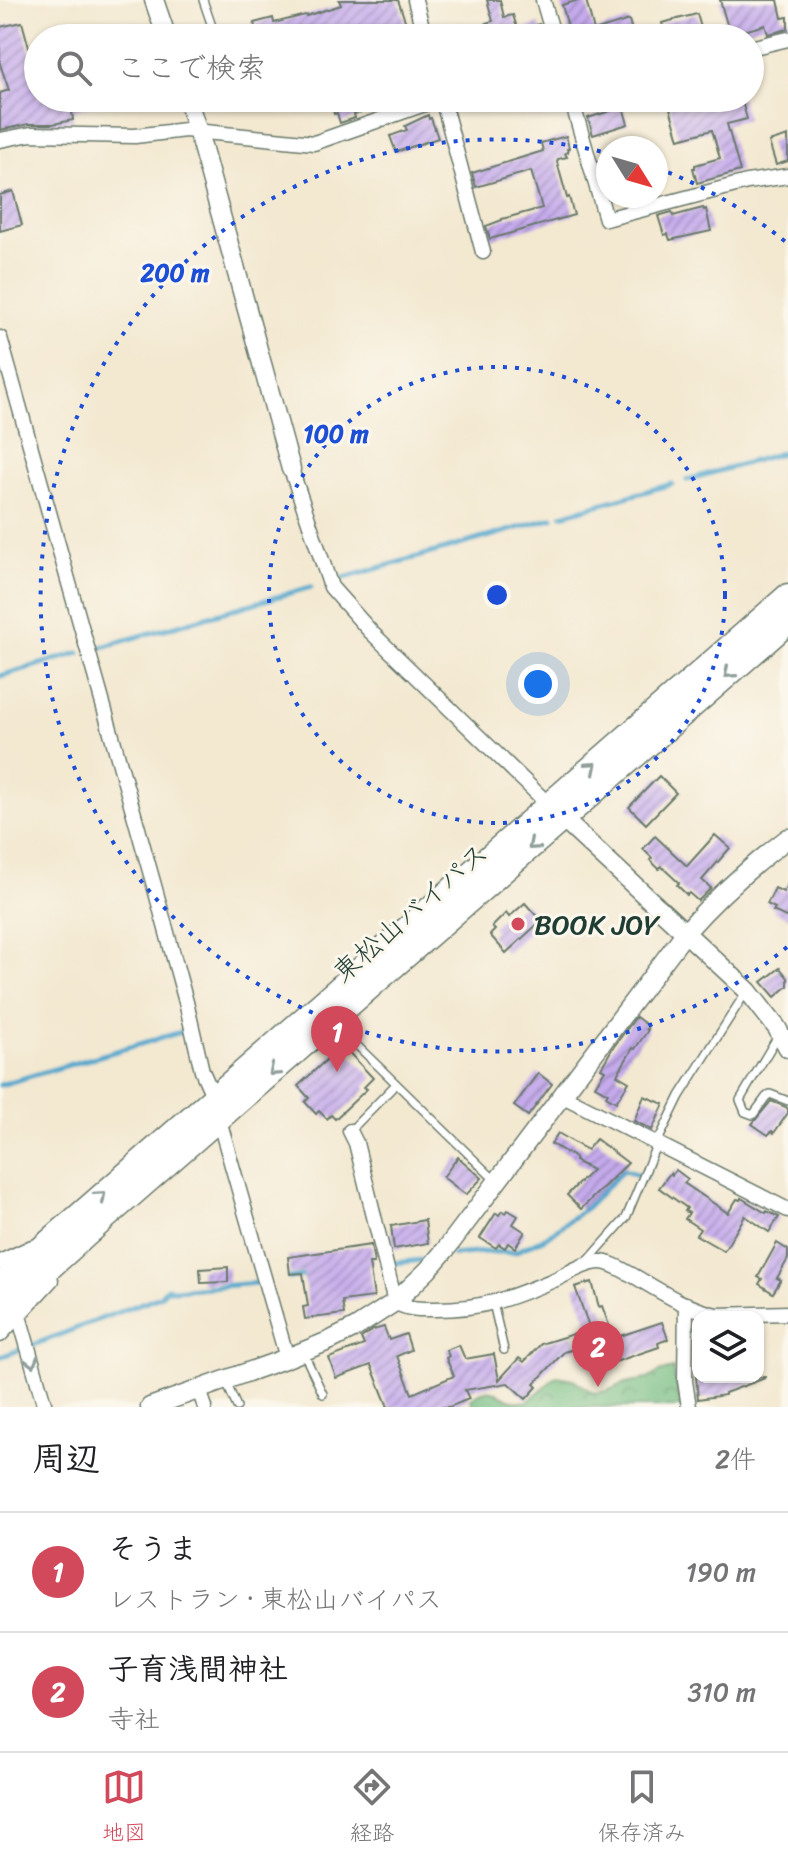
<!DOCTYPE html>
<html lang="ja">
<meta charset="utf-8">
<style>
:root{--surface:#fff;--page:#f2f2f2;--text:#202124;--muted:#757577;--line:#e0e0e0;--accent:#d1495b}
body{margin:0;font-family:Sriracha,"Klee One",sans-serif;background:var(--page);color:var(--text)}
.controls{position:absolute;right:24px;bottom:24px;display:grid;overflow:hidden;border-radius:16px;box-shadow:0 2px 6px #0004}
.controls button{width:72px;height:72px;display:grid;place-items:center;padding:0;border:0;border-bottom:2px solid var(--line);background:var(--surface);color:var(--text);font:40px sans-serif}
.compass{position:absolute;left:596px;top:136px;width:72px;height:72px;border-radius:50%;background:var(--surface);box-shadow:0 2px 6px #0004;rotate:127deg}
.you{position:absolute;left:538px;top:684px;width:28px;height:28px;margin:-20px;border:6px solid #fff;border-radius:50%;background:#1a73e8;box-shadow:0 0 0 12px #1a73e833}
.badge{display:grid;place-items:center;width:52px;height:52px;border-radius:50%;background:var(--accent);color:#fff;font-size:26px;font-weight:700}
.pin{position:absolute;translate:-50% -66px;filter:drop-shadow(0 2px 4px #0008)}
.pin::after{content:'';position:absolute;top:42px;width:28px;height:24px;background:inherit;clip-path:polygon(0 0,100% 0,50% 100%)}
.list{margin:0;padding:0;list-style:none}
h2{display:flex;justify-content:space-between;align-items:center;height:104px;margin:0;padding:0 32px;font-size:34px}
h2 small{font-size:26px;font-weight:400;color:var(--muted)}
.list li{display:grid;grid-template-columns:52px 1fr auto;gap:24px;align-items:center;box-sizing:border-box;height:120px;padding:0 32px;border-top:2px solid var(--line)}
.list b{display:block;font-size:30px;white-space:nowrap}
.list p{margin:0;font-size:26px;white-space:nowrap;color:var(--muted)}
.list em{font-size:26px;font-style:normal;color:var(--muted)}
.icon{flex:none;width:44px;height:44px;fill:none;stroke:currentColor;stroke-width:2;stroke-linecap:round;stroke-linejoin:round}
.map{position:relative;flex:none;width:788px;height:1407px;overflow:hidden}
.search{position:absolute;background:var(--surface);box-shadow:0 2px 6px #0004;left:24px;right:24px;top:24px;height:88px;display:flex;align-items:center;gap:20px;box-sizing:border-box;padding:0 28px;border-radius:44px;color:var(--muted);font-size:30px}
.sheet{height:344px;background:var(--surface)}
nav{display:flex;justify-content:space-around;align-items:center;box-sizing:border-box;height:112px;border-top:2px solid var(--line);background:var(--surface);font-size:22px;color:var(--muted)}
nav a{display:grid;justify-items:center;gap:4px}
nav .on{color:var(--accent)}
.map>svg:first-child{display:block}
.forest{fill:url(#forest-crowns);stroke:#4a7d5b;stroke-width:2}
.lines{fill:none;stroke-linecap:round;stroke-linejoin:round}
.stream{stroke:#50a6cc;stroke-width:5}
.building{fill:url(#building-hatch)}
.service-casing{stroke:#69796b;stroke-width:10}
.minor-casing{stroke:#69796b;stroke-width:17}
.tertiary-casing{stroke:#69796b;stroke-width:21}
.trunk-casing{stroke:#69796b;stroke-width:27}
.service{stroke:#fff;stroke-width:7}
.minor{stroke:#fff;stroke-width:14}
.tertiary{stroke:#fff;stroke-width:18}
.trunk{stroke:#fff;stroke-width:24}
.oneway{stroke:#8f9e9a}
.ring{fill:none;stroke:#1d4ed8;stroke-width:4;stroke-dasharray:4 8}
.poi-dot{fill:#d1495b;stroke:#fbf7ec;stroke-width:3}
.labels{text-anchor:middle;stroke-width:6;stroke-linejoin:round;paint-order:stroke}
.street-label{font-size:28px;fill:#1f3d34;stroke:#fbf7ec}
.poi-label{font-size:28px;fill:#1f3d34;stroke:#fbf7ec;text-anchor:start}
.centre{fill:#1d4ed8;stroke:#fbf7ec;stroke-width:4}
.ring-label{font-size:24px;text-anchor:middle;font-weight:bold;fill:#1d4ed8;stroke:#fbf7ec;stroke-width:6;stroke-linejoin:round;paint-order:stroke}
</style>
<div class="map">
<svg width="788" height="1407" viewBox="0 0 788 1407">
<defs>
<pattern id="forest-crowns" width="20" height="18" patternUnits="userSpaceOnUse" patternTransform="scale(2)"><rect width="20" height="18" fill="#76bd82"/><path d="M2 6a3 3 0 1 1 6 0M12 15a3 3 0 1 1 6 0" fill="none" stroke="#609b6b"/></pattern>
<pattern id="building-hatch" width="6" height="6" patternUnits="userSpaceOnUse" patternTransform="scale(2)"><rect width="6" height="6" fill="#c5aaec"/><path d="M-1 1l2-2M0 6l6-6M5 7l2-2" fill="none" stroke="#9f8cc0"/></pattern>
</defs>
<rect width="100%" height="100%" fill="#fbf7ec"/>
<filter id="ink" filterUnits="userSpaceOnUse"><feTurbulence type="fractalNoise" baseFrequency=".0125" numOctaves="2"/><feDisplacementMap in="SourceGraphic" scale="16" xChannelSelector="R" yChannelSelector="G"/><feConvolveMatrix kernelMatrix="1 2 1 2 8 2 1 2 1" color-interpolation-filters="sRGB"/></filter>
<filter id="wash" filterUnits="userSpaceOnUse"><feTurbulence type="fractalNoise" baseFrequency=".006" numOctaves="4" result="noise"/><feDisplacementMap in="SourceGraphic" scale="32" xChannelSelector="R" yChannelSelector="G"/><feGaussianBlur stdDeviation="1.8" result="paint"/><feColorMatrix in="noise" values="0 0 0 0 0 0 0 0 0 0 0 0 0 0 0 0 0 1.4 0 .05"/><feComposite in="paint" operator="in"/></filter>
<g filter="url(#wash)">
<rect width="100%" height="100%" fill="#f3e8d0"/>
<path class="forest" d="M673 1368 681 1407H473L471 1398C494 1383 494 1394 514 1401 518 1402 523 1401 527 1402L557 1376 573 1379 594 1393 607 1391 625 1383 648 1379 659 1372Z"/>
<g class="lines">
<g class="stream">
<polyline points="687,480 788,451"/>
<polyline points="562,515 672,484"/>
<polyline points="344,578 553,518"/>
<polyline points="95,649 311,587"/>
<polyline points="0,676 79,653"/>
<polyline points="0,1085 188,1030"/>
<polyline points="454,1255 484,1252 515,1252 545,1238 587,1207 623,1170 645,1177"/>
<polyline points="395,1263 422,1260"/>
<polyline points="289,1278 309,1275"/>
<polyline points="33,1345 160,1296 167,1288 174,1290 257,1283"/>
<polyline points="0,1357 25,1348"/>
</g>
</g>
<g id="blocks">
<g class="building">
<polygon points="339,0 398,0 411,38 258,38 254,23 273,18 274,23 305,15 306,16 341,5"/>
<polygon points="487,0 500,0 504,17 513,15 518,31 539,24 543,38 491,38 486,23 493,21"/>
<polygon points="579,0 586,0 594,31 629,20 634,38 571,38 562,5"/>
<polygon points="720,0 778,0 782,18 788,17 788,29 768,34 765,25 730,35"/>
<polygon points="697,14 704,38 636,38 636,34 663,27 662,23"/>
<polygon points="22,22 31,55 38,52 38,98 104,99 72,112 73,120 53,124 29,124 0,130 0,93 9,90 0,64 0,27"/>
<polygon points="330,98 366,98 369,110 354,114 355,118 340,123 337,113 334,114"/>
<polygon points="667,98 741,98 747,119 727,124 740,171 697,183 693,168 695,168 695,165 720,158 712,130 679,139"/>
<polygon points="623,107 628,124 593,135 588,118"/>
<polygon points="428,115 429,119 431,118 438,138 396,152 390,136 407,130 405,126"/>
<polygon points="566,136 569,148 567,149 568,152 565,153 567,157 558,159 557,162 567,198 569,197 574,215 490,239 486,226 502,220 502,219 542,208 531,171 476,187 472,173 543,151 541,143"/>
<polygon points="788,136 788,161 776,165 769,142"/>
<polygon points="13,191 22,225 0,231 0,195"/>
<polygon points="703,208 704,210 706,209 711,231 670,240 668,234 664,235 658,216 672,212 673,216"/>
<polygon points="659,776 676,793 646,824 629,807"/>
<polygon points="715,835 730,848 702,880 711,888 698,901 689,893 687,895 677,885 679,883 661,866 659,869 650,860 652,858 643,849 655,836 687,866"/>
<polygon points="788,883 788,918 773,911 775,908 767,904 775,888 783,892"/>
<polygon points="525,903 541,921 506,953 490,935 495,930 492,927 506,913 509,917"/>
<polygon points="780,968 788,978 788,986 775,997 762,982"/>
<polygon points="636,1017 648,1026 646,1029 648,1030 635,1049 633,1048 617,1075 629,1082 616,1102 606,1096 608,1093 595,1086 605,1070 601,1068 612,1049"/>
<polygon points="342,1045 373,1078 364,1087 367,1089 335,1119 331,1115 327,1119 319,1111 316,1114 305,1102 309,1098 298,1086"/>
<polygon points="538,1073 552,1084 528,1116 514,1106"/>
<polygon points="644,1096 664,1104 652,1130 634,1121"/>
<polygon points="771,1101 786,1107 788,1109 788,1113 774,1133 772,1131 768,1135 752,1124"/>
<polygon points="558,1133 587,1150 596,1139 628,1163 581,1209 567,1195 592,1170 575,1161 576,1159 571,1155 551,1144"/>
<polygon points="458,1157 482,1178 466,1195 443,1177"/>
<polygon points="676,1170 688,1179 684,1183 728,1213 737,1199 740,1200 741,1198 766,1213 767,1211 779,1217 769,1232 745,1216 724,1251 696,1235 700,1229 685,1219 689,1213 685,1211 687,1208 659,1188 670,1173 672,1175"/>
<polygon points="508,1210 518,1216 513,1224 525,1232 515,1248 508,1243 505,1248 499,1244 496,1248 480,1238 496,1213 499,1215 502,1211 506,1213"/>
<polygon points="425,1220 428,1243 394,1249 391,1226"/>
<polygon points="777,1243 788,1250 788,1259 777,1278 781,1280 773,1293 759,1284 762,1279 758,1277"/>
<polygon points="371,1245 374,1263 369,1263 374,1297 342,1301 344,1314 305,1319 303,1307 308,1306 303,1273 290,1274 288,1257"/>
<polygon points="228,1267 228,1282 201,1283 200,1269"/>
<polygon points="592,1282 599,1307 602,1306 610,1328 592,1335 575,1287"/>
<polygon points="662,1322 668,1339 658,1343 659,1347 612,1363 605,1341"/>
<polygon points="384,1327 389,1340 406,1334 411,1350 397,1356 412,1394 454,1376 446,1358 449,1356 446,1350 459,1345 465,1359 494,1354 499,1380 519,1358 524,1362 541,1344 573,1334 578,1348 564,1352 534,1384 537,1387 526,1399 508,1383 465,1390 469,1399 449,1407 388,1407 371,1365 336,1378 329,1358 364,1345 361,1338 373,1330"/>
<polygon points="696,1377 765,1377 765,1378 725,1393 725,1395 698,1399"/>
</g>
</g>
</g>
<g filter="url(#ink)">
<use href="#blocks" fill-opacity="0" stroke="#69796b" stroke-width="2"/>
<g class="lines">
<defs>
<g id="service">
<polyline points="203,0 216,38"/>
<polyline points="333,1022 496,1181"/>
<polyline points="779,1034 740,1100 745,1112 753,1115 766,1097 770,1094 788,1101"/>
<polyline points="350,1131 396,1084"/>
<polyline points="587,1262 626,1218 657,1143 680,1096 746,992"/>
<polyline points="493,1303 504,1350"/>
<polyline points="304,1354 323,1394"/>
<polyline points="226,1382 237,1407"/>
</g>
<g id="minor">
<polyline points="415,0 425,38"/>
<polyline points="543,0 554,38"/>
<polyline points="750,48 788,39"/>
<polyline points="442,98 483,252"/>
<polyline points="571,98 606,219 747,182 788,176"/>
<polyline points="0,140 31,134 135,136 185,130 314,143 442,98"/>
<polyline points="0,338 155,889 186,1002 202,1071 214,1098"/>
<polyline points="291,469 331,587 371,632 549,805"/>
<polyline points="563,1096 788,1210"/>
<polyline points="219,1120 287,1358"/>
<path d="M350 1131 356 1143 395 1302C408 1310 421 1309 436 1309 485 1309 510 1298 554 1280 568 1274 585 1262 600 1262 611 1262 624 1271 634 1276 660 1291 687 1309 717 1315L788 1313"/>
<polyline points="0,1262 32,1247"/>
<polyline points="686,1304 685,1381 689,1407"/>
<polyline points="19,1316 45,1407"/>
<polyline points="0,1335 51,1280"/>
<polyline points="199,1390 205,1407"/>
</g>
<g id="tertiary">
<polyline points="154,0 167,38"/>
<polyline points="187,98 198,132 291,469"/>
<polyline points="553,810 748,991 777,1028 788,1048"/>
<path d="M150 1407 287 1358 331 1340 355 1328 395 1302 428 1270 446 1249 685 933C716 897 750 867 788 838"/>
</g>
<g id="trunk">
<polyline points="0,1285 788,596"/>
<polyline points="0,1312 107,1216 788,622"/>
</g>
</defs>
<use href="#service" class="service-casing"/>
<use href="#minor" class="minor-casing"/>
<use href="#tertiary" class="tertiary-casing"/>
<use href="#trunk" class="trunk-casing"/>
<use href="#service" class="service"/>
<use href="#minor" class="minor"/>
<use href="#tertiary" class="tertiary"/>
<use href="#trunk" class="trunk"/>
</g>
<defs><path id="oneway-chevron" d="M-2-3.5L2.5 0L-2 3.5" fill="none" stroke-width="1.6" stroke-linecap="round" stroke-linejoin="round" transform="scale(2)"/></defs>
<g class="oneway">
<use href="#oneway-chevron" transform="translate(729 673) rotate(139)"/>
<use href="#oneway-chevron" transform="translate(592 767) rotate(-41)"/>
<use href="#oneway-chevron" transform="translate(533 845) rotate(139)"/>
<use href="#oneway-chevron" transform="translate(274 1071) rotate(139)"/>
<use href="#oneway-chevron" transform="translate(101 1196) rotate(-41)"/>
<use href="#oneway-chevron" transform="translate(32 1362) rotate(74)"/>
</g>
</g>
<g class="ring">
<circle cx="497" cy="595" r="228"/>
<path d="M787 947A456 456 0 1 1 607 153M657 168A456 456 0 0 1 787 243"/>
</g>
<circle class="poi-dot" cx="518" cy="924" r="8"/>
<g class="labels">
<g class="street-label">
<text transform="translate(410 912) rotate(-41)" y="10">東松山バイパス</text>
</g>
<g class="poi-label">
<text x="534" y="934">BOOK JOY</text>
</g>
</g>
<circle cx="497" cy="595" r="12" class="centre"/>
<g class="ring-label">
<text x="175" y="281">200 m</text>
<text x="336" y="442">100 m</text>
</g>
</svg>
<div class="controls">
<button><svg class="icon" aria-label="layers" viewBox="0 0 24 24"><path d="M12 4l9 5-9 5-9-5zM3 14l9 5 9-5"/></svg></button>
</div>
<svg class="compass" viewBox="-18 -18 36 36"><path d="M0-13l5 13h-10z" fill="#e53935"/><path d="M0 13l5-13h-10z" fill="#757577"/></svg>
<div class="you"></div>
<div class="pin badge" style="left:337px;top:1072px">1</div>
<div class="pin badge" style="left:598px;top:1387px">2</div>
<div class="search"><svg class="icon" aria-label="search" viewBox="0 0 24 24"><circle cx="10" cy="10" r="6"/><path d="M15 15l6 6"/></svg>ここで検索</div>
</div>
<section class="sheet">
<h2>周辺<small>2件</small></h2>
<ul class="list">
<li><span class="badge">1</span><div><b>そうま</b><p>レストラン · 東松山バイパス</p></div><em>190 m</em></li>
<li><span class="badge">2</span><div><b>子育浅間神社</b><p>寺社</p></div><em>310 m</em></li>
</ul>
</section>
<nav>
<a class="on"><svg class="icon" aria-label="map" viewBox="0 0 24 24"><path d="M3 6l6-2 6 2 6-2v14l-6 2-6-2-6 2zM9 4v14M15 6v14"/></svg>地図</a>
<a><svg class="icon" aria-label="directions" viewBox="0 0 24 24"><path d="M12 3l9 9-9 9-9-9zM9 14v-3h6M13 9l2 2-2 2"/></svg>経路</a>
<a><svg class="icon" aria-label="saved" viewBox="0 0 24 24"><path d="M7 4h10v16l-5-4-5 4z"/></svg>保存済み</a>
</nav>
